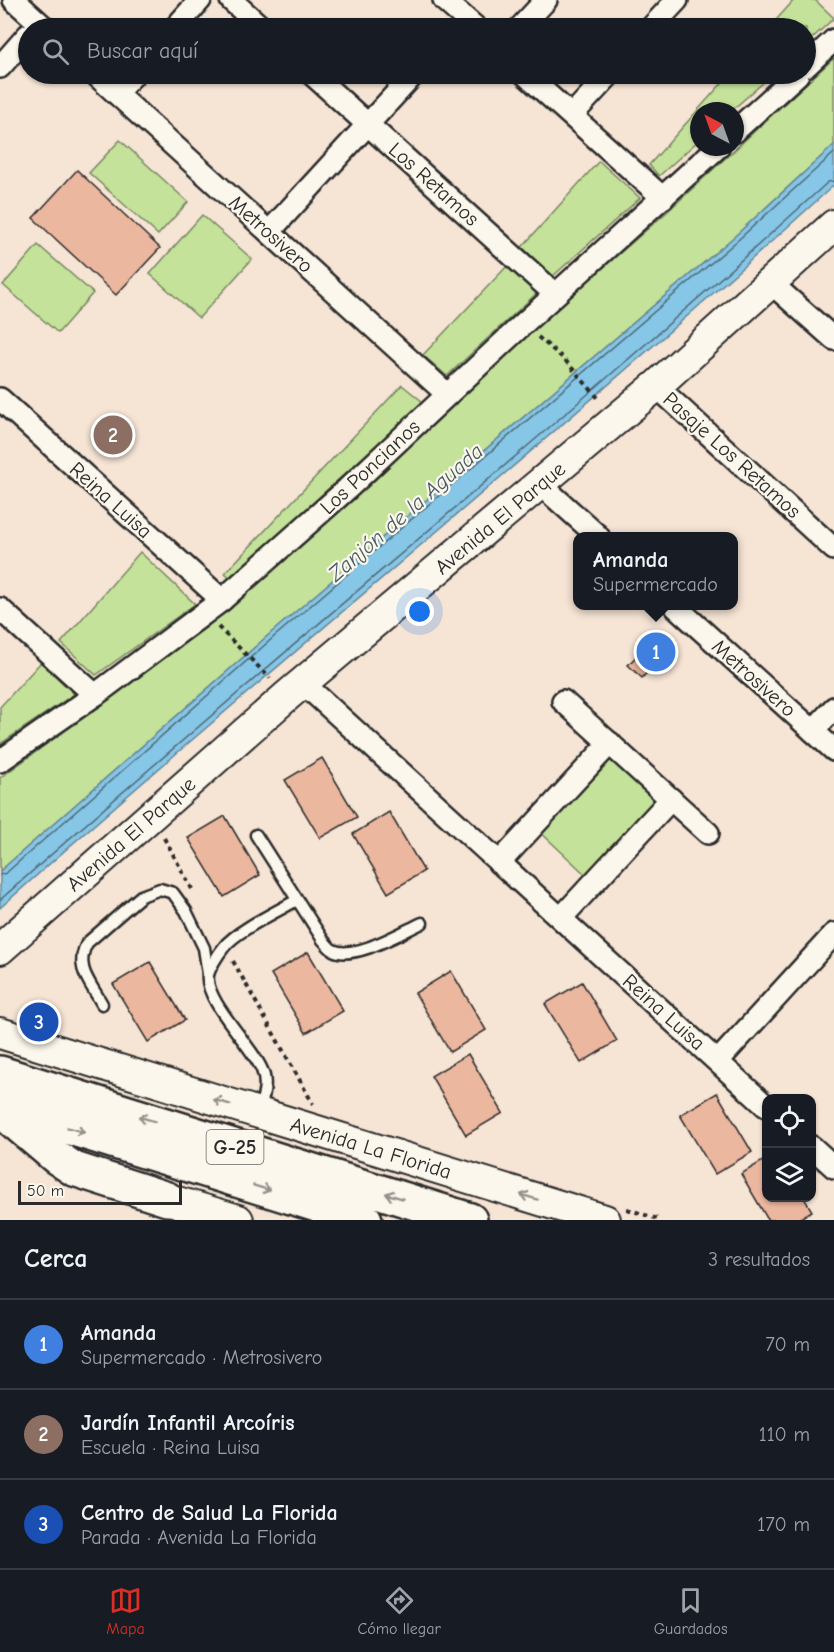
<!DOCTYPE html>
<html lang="es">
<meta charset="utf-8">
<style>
:root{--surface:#171b24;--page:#242831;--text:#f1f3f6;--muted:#9ea1a6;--line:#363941;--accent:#d93025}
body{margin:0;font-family:"Comic Neue",sans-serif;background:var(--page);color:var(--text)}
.controls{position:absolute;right:18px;bottom:18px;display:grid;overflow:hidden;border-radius:12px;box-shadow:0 2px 4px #0004}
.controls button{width:54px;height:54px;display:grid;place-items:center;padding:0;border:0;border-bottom:2px solid var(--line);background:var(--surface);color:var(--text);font:30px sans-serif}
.compass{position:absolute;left:690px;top:102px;width:54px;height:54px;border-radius:50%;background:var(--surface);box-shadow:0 2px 4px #0004;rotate:319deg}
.scale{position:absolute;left:18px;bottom:15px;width:164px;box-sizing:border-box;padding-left:6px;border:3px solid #2b2b2b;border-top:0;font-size:16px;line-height:21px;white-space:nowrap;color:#2b2b2b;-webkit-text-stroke:4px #fbf7ec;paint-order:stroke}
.you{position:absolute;left:420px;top:612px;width:21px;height:21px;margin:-15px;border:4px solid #fff;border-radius:50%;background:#1a73e8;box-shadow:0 0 0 9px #1a73e833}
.badge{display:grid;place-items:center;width:39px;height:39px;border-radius:50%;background:var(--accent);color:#fff;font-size:20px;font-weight:700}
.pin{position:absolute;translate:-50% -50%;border:3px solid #fff;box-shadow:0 2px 6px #0006}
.popup{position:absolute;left:573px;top:532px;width:165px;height:78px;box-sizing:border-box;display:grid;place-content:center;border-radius:12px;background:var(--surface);filter:drop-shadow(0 2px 4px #0005);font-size:20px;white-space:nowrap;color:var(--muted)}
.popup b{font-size:22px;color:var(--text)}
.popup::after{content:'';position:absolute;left:50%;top:100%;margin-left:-12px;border:12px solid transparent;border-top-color:var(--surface)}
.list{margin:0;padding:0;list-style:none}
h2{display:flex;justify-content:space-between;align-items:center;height:78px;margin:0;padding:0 24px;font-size:26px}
h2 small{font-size:20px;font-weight:400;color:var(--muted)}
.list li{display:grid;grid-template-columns:39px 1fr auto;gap:18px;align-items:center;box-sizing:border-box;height:90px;padding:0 24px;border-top:2px solid var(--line)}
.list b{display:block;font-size:22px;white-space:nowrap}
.list p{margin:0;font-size:20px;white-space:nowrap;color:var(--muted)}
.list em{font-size:20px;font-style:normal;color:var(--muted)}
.icon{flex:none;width:33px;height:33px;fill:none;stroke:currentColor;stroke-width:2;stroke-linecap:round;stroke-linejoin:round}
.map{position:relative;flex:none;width:834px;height:1220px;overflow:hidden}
.search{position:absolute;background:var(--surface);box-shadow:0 2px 4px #0004;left:18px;right:18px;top:18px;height:66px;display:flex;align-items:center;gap:15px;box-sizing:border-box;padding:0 21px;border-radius:33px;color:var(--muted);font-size:22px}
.sheet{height:348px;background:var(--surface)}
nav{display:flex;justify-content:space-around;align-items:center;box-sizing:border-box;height:84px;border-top:2px solid var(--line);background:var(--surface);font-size:16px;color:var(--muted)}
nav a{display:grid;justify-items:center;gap:3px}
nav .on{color:var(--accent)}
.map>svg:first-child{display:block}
.green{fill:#c4e29a;stroke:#788662;stroke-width:1.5}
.water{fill:#86c6e7;stroke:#62889c;stroke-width:1.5}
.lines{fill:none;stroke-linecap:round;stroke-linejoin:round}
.shore{stroke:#4f6976;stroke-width:1.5}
.building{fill:#ecb79f;stroke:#2b2b2b;stroke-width:1.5}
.lane-casing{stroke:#2b2b2b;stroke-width:15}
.street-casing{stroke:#2b2b2b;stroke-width:26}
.secondary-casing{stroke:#2b2b2b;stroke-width:34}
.primary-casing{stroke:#2b2b2b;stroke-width:38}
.path{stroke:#2b2b2b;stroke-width:4;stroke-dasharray:4.5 4.5;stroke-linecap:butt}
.lane{stroke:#fbf7ec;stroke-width:10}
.street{stroke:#fbf7ec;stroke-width:21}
.secondary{stroke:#fbf7ec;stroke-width:30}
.primary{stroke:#fbf7ec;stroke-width:33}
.oneway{stroke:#93918c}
.labels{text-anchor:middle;stroke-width:4.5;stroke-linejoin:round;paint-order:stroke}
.shield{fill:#fbf7ec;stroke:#696865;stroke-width:1.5}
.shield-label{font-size:20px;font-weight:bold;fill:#2b2b2b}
.street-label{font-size:21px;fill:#2b2b2b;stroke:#fbf7ec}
.water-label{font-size:22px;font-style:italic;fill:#465a63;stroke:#fbf7ec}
</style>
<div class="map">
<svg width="834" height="1220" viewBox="0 0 834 1220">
<rect width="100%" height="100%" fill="#f6e4d5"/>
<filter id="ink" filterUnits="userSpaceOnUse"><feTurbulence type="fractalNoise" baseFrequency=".0167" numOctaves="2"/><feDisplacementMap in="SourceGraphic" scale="12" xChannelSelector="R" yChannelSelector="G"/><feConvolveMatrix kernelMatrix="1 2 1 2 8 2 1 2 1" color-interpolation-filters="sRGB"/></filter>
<g filter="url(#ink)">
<g class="green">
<polygon points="794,0 815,0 834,18 806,44 806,28 769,28"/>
<polygon points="834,58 834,145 735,236 272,632 0,871 0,778 207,627 368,487 501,357 667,212"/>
<polygon points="730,74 773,74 731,111 699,111 699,140 659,176 649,165"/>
<polygon points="120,140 188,202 158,235 89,173"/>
<polygon points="599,161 640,198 553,276 522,247"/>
<polygon points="202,215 252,259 199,318 150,274"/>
<polygon points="38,245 93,293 58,333 3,285"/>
<polygon points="509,264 538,292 447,376 423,355"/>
<polygon points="402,385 423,402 231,578 225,573"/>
<polygon points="140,552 195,604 96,675 61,643"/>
<polygon points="41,662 74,694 0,744 0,707"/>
<polygon points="605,752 657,800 587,876 536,828"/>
</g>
<path class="water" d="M834 145V185C562 433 274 663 0 908V871L272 632 735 236Z"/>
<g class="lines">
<g class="shore">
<polyline points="0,875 6,873 275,636 738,240 834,153"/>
<path d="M0 900C272 657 558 428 828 182L834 181"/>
</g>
</g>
<g class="building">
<polygon points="77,170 160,248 116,295 33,218"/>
<polygon points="652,640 665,654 642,678 628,665"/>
<polygon points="322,758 357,817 320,838 285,780"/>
<polygon points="389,812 424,871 388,893 353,834"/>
<polygon points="225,816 260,875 224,897 188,838"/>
<polygon points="308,952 343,1011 306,1033 271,974"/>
<polygon points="150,962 185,1020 148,1042 113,984"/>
<polygon points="451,971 486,1030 450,1052 415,993"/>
<polygon points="582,982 617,1041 581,1063 545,1004"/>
<polygon points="468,1054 503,1113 466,1135 431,1076"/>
<polygon points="717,1093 752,1152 715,1174 680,1115"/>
<polygon points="766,1159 766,1198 804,1198 812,1211 797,1220 768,1220 741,1174"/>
</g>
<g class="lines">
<defs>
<g id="lane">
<path d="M256 835 323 940C326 943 329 948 333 950 354 961 402 932 422 923"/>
<path d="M102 1004C90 982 74 967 87 943L141 896 160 889 173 893 186 911 204 948 208 974"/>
<path d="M260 1110C263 1097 268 1083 262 1070 252 1045 204 1001 208 975 210 967 219 953 224 947 236 931 278 911 297 900"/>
</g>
<g id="street">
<polyline points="14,0 45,28"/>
<polyline points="231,0 262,28"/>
<polyline points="444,0 476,28"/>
<polyline points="175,28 200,0"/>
<polyline points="520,28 546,0"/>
<polyline points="651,28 677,0"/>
<polyline points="806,66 834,40"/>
<polyline points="0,67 28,35"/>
<polyline points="95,74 447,394"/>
<polyline points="312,74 555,294"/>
<polyline points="525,74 663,198"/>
<polyline points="116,93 134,74"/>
<polyline points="572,115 610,74"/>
<polyline points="735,131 798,74"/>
<polyline points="269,232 414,74"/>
<polyline points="771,283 834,339"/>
<polyline points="656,386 834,549"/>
<polyline points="0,399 222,600"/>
<polyline points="540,484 598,536"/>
<polyline points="675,606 834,750"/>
<polyline points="0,609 95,695"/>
<polyline points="303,683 766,1106"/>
<polyline points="563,701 708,833"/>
<polyline points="813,731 834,708"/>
<polyline points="0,761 95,695 222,600 347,489 523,324 718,147"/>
<polyline points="499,863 610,743"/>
<polyline points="561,918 671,799"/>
<polyline points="718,1061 834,934"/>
<polyline points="812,1147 834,1167"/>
</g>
<g id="secondary">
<polyline points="0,949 288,695 656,386 834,225"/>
<polyline points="0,1033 605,1220"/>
<polyline points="167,1199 238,1220"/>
</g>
<g id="primary">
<polyline points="0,1073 470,1220"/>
<polyline points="0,1106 365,1220"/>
<polyline points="4,1113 56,1157 74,1169 167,1199"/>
</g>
</defs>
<use href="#lane" class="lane-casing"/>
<use href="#street" class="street-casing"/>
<use href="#secondary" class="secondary-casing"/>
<use href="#primary" class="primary-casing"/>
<g class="path">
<polyline points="538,337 564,359 600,400"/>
<polyline points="218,627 270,678"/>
<polyline points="164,838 192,889"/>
<polyline points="233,961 313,1104"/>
<polyline points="627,1209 661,1220"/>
</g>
<use href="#lane" class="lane"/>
<use href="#street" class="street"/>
<use href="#secondary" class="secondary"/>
<use href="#primary" class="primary"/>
</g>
<defs><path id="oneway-shaft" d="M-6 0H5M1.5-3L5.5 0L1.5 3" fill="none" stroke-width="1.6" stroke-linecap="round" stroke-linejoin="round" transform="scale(1.5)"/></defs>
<g class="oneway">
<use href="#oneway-shaft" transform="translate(222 1102) rotate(-163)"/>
<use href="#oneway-shaft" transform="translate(147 1119) rotate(-163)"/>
<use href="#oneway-shaft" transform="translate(76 1130) rotate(17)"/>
<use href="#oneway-shaft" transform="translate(262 1188) rotate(17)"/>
<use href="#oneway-shaft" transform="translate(394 1196) rotate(-163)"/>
<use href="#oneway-shaft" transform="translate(529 1197) rotate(-163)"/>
</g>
</g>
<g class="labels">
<rect class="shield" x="206.5" y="1130" width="57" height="34" rx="4.5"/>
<g class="shield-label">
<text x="235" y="1154">G-25</text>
</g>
<g class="street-label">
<text transform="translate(434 184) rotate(42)" y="7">Los Retamos</text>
<text transform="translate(271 234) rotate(42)" y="7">Metrosivero</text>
<text transform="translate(732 455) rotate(42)" y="7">Pasaje Los Retamos</text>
<text transform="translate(370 467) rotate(-43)" y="7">Los Poncianos</text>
<text transform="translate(111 500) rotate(42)" y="7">Reina Luisa</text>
<text transform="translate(500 518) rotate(-40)" y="7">Avenida El Parque</text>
<text transform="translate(754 678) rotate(42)" y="7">Metrosivero</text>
<text transform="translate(131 834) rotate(-41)" y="7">Avenida El Parque</text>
<text transform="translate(664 1012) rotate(42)" y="7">Reina Luisa</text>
<text transform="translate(371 1148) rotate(17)" y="7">Avenida La Florida</text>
</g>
<g class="water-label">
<text transform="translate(405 512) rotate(-41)" y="8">Zanjón de la Aguada</text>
</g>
</g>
</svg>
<div class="controls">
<button><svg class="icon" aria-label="locate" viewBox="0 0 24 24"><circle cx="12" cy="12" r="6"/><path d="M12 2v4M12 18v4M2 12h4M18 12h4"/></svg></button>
<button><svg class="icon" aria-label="layers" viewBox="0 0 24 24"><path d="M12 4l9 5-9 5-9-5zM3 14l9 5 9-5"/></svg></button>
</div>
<svg class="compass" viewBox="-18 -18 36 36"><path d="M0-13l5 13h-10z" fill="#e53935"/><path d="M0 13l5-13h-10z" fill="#9ea1a6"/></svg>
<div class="scale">50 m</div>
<div class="you"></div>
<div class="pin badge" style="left:656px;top:652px;background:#3f7fe0">1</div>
<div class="popup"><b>Amanda</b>Supermercado</div>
<div class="pin badge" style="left:113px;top:435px;background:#8d6e63">2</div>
<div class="pin badge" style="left:39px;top:1022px;background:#1a4fb4">3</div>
<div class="search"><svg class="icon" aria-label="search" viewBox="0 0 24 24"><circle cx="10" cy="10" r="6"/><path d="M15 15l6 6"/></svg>Buscar aquí</div>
</div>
<section class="sheet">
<h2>Cerca<small>3 resultados</small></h2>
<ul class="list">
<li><span class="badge" style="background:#3f7fe0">1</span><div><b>Amanda</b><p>Supermercado · Metrosivero</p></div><em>70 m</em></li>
<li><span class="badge" style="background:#8d6e63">2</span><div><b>Jardín Infantil Arcoíris</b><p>Escuela · Reina Luisa</p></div><em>110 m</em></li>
<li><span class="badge" style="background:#1a4fb4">3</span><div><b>Centro de Salud La Florida</b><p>Parada · Avenida La Florida</p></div><em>170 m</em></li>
</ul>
</section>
<nav>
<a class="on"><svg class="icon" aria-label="map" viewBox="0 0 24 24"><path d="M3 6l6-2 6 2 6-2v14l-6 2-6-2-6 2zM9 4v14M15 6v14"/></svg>Mapa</a>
<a><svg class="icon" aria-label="directions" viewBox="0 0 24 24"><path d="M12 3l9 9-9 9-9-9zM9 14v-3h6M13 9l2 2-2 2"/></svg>Cómo llegar</a>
<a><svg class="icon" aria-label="saved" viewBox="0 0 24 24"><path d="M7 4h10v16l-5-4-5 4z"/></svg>Guardados</a>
</nav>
